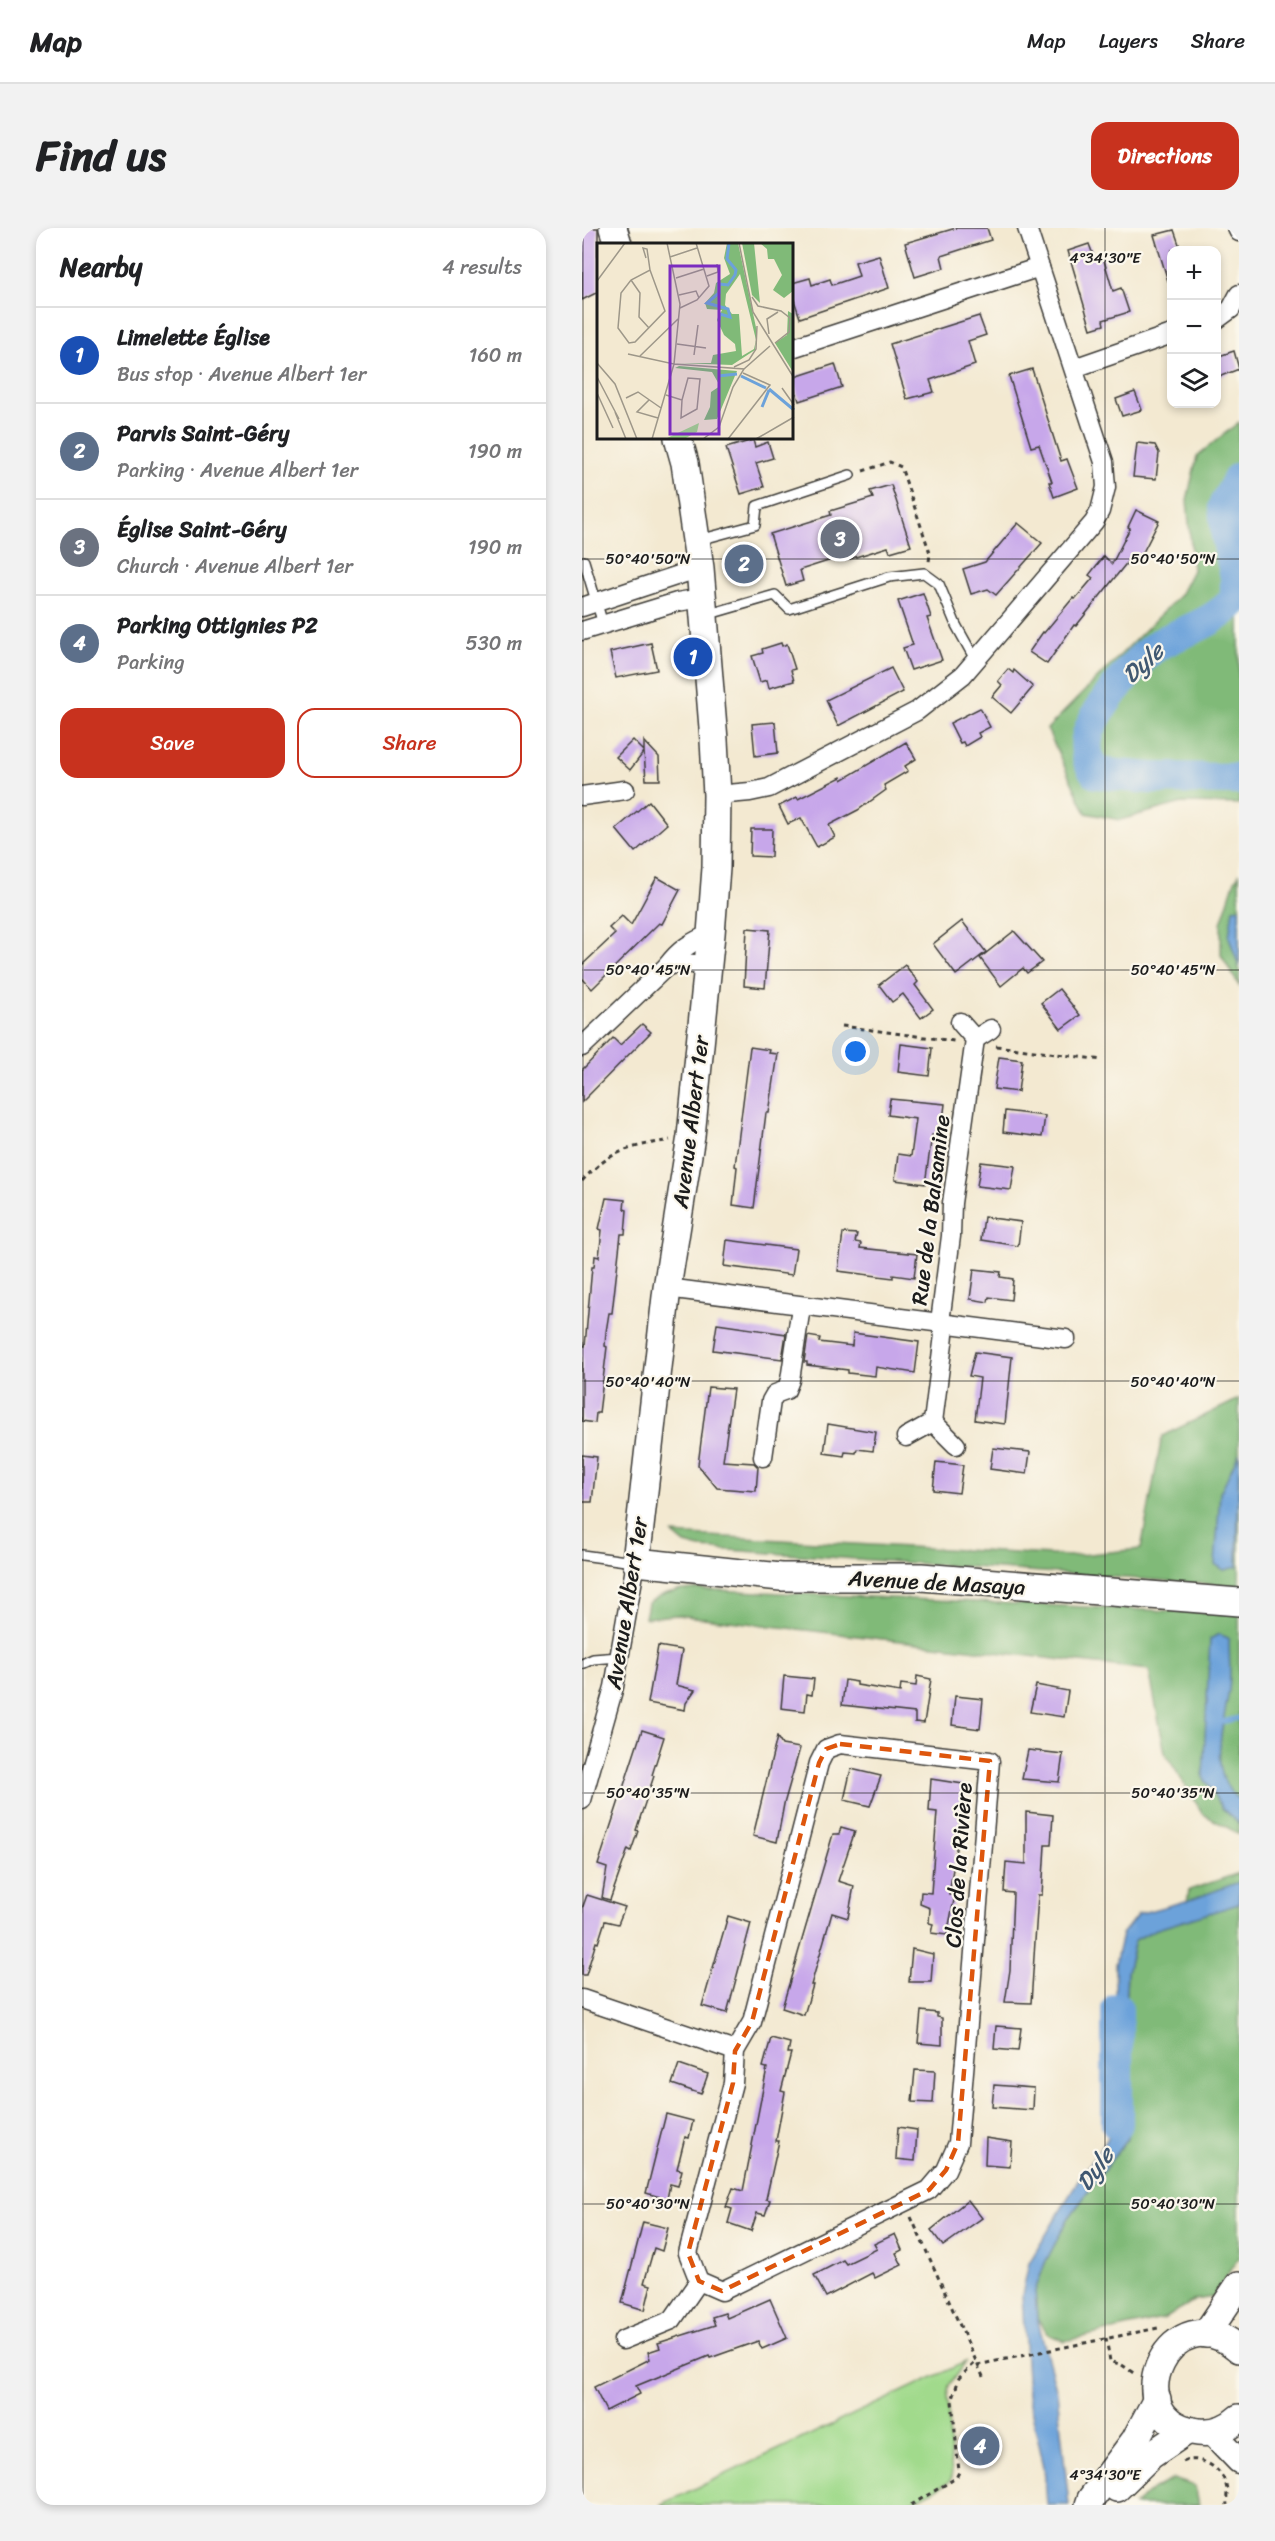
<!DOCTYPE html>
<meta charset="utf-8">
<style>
:root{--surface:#fff;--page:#f2f2f2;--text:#202124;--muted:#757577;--line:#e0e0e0;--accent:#c8321e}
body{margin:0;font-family:Sriracha,sans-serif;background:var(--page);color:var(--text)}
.controls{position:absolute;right:18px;top:18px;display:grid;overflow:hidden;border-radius:12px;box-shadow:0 3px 9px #0003}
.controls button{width:54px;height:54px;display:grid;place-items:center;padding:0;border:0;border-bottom:2px solid var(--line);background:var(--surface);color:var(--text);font:30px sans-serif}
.you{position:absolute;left:274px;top:824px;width:21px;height:21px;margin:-15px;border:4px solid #fff;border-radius:50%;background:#1a73e8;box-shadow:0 0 0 9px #1a73e833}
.badge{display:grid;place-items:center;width:39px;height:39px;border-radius:50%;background:var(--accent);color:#fff;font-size:20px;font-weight:700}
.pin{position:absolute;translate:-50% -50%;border:3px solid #fff;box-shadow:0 2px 6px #0006}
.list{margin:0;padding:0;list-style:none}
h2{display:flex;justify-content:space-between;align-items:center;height:78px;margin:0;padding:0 24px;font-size:26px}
h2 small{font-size:20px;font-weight:400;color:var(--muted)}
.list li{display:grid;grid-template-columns:39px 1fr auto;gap:18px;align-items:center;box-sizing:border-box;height:96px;padding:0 24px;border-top:2px solid var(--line)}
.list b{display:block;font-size:22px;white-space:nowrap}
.list p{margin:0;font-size:20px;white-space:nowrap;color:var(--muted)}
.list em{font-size:20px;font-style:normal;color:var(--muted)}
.actions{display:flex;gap:12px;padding:18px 24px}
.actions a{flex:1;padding:14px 0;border:2px solid var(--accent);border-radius:18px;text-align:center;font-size:21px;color:var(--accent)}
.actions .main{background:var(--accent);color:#fff}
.icon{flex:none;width:33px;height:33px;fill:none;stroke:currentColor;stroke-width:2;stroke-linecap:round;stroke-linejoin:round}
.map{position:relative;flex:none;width:657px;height:2277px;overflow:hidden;border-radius:18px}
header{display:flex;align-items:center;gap:36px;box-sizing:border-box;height:84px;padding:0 30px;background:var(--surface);border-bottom:2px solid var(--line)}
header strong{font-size:28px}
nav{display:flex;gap:33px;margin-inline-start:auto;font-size:21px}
.intro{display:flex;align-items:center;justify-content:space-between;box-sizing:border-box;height:144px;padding:0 36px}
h1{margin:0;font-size:42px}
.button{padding:15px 27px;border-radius:18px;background:var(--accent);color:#fff;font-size:21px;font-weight:700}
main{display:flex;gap:36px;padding:0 36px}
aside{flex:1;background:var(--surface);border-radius:18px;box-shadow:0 3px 9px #0003}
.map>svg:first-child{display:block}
.green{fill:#a1da8c;stroke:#5e7b54;stroke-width:1.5}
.forest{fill:#80ba78;stroke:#4e6b4a;stroke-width:1.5}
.water{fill:#6ca2da;stroke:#445f7b;stroke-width:1.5}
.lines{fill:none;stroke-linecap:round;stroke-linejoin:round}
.stream{stroke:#6ca2da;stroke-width:5}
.river{stroke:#6ca2da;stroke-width:32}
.building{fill:#c7a7ea}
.service-casing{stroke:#3c3b37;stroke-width:12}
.minor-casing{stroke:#3c3b37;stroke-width:21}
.tertiary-casing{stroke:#3c3b37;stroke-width:27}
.secondary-casing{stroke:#3c3b37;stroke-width:30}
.path{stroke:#3c3b37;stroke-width:3;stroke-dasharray:4.5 4.5;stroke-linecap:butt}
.service{stroke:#fff;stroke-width:9}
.minor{stroke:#fff;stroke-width:18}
.tertiary{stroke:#fff;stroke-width:24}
.secondary{stroke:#fff;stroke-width:27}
.marked{fill:none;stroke:#de560d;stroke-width:4.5;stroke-dasharray:12 8;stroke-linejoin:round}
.ticks{fill:none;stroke:#1c1c1c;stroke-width:1.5;stroke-opacity:0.45}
.labels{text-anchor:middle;stroke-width:4.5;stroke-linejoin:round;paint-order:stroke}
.street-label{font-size:22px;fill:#1c1c1c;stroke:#fbf7ec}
.water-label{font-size:24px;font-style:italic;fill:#405871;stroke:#fbf7ec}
.inset-river{fill:none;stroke:#6ca2da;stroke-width:3}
.inset-road{fill:none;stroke:#9d9789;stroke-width:1.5}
.view{fill:#7b2cbf;fill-opacity:0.15;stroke:#7b2cbf;stroke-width:3}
.inset-edge{fill:none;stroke:#1c1c1c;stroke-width:3}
.ticks-label{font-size:15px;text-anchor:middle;fill:#1c1c1c;stroke:#fbf7ec;stroke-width:4.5;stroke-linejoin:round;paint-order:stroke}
</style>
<header>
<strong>Map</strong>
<nav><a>Map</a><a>Layers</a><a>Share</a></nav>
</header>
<div class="intro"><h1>Find us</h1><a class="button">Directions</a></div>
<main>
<aside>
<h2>Nearby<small>4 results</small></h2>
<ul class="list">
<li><span class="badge" style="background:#1a4fb4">1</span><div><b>Limelette Église</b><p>Bus stop · Avenue Albert 1er</p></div><em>160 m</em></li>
<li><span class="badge" style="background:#5c6f8a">2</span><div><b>Parvis Saint-Géry</b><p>Parking · Avenue Albert 1er</p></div><em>190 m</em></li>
<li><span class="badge" style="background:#6b7280">3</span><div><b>Église Saint-Géry</b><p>Church · Avenue Albert 1er</p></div><em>190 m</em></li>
<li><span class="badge" style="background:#5c6f8a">4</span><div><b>Parking Ottignies P2</b><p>Parking</p></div><em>530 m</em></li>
</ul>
<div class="actions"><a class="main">Save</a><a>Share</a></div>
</aside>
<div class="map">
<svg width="657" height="2277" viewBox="0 0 657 2277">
<rect width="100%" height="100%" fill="#fbf7ec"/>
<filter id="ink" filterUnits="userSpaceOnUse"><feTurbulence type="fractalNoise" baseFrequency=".0167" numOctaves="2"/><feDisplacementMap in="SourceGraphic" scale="12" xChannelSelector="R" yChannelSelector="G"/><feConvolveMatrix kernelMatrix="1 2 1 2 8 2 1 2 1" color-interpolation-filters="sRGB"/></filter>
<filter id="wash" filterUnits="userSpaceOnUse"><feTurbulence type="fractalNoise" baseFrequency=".008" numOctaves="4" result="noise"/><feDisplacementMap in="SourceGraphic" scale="24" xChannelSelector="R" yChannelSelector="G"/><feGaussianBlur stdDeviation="1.35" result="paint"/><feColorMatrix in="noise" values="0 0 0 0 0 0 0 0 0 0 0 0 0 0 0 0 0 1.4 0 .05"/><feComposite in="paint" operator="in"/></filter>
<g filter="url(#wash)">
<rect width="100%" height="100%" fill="#f3e9d1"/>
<polygon class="green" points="383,2134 367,2157 365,2170 370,2249 366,2255 323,2277 78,2277"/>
<g class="forest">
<polygon points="657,194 657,576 600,575 538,592 504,585 465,501 598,367 611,342 605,272 615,228"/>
<polygon points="657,646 657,758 639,727 639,695 653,652"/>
<polygon points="657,1171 657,1358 118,1320 103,1316 91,1306 487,1328 559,1321 580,1208"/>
<path d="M113 1361 609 1384H657V1606L621 1586 583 1525 567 1442 95 1387 63 1390 66 1375C81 1364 95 1362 113 1361Z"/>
<polygon points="657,1645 657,2029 631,2069 613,2072 584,2090 483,2113 467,2107 455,2090 453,2063 463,2035 486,1991 545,1911 542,1799 545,1744 553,1712 572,1702 602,1692 607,1662"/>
<polygon points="591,2251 613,2258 617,2277 552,2277 571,2261"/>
</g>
<g class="water">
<polygon points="657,680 657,739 647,709 651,681"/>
<polygon points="657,1225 655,1339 642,1342 633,1336 638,1265"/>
<path d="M637 1406 647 1411C647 1427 649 1446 647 1462 642 1497 624 1545 657 1572V1596L640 1580 621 1549 628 1411Z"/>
<polygon points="657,1654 657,1676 572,1702 553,1712 545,1744 542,1799 549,1885 545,1911 486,1991 463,2035 453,2063 455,2090 475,2164 487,2277 465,2277 462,2239 446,2167 440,2067 447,2035 496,1953 527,1909 534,1877 533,1736 540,1706 556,1686 611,1671"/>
</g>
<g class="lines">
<polyline class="stream" points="635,1495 657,1490"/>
<g class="river">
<path d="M657 250 642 278 645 308 654 349V371C628 398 606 400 576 417 555 430 508 487 505 511 503 524 506 535 514 545L568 550 657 551"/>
<polyline points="535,1781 535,1896"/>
</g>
</g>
<g id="blocks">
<g class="building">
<polygon points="0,0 16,0 16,64 0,72"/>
<polygon points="374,0 405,0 409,12 359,28 362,40 333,49 323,15"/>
<polygon points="592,2 599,22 590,22 590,53 586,53 572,7"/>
<polygon points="507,16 513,32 521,29 531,63 539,60 547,84 521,92 522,97 509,101 486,23"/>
<polygon points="297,27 307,60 218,90 210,66 210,55 228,50 230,57 248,51 250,57 277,48 273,34"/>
<polygon points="397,88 404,107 386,113 393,137 348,152 352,164 325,171 308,116"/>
<polygon points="652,123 657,141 634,150 634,129"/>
<polygon points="253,136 260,159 217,173 210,150"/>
<polygon points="450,141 479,233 485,231 496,260 472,269 467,254 470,254 457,217 449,219 427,148"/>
<polygon points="553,164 560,182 540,188 534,171"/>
<polygon points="171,212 173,219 186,214 191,230 174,235 182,259 159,266 144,220"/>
<polygon points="555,215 573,217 577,225 574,251 551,249"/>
<polygon points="309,257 329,318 308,324 306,319 264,332 262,328 218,342 221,353 204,358 188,306 249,287 248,283 291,270 288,263"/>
<polygon points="554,282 577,293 558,330 551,327 494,398 492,397 465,436 447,424 461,404 462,405 491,370 493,371 511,350 507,347 522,328 530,336 548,300 546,299"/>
<polygon points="436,295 460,315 414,367 406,361 389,366 381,341 403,334"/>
<polygon points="341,365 349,389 345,390 360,432 329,442 321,420 331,417 316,373"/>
<polygon points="69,415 75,442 34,450 28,424"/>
<polygon points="199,415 200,418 205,416 213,441 209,442 212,453 187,460 185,452 178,454 170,428 181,425 180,421"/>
<polygon points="309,440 321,464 256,498 244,472"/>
<polygon points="426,441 431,445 432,442 451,459 429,485 410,469 420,457 416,453"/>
<polygon points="398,480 408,499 396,505 398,509 383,518 381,514 378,515 368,495"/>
<polygon points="193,494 196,525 173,528 170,496"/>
<polygon points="51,512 62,523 62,513 77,529 78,552 64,552 62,524 48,542 34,529"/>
<polygon points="324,514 334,531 323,538 326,543 302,557 304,562 276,582 247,597 253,609 235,619 219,590 206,596 197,578 215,569 216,571 259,549 260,552"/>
<polygon points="67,573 85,596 53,624 34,601"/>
<polygon points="169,601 190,601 189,629 168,628"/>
<polygon points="75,649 98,662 80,696 77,695 10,761 0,750 0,737 33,706 27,700 40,688 49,697"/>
<polygon points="380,693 404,724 374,747 351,716"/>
<polygon points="165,700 188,702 183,760 162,758"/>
<polygon points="432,703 460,734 445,745 441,740 419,758 398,730"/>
<polygon points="323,737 336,754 333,757 351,781 339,790 321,766 310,774 297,757"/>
<polygon points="477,761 498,787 479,801 459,775"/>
<polygon points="60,796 69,804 0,874 0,842 31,810 38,817"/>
<polygon points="319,816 350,820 347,848 316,844"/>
<polygon points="168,819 188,822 187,825 196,826 187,885 184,885 172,980 151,977 155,939 153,938"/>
<polygon points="417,829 440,832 436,864 412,861"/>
<polygon points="308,871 363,876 359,908 350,907 343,956 313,952 316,926 329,928 334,891 306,887"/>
<polygon points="423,883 463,888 460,909 421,904"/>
<polygon points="399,934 433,938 429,962 395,958"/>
<polygon points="24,970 43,972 42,981 45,982 43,1006 39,1006 30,1085 27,1085 24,1104 23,1118 25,1119 17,1185 14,1185 13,1195 0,1193 0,1118 3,1118 10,1039 12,1039 13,1028 17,1029 20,1002 17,1001"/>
<polygon points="402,989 439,994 436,1018 399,1012"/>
<polygon points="261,1005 275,1006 273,1014 279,1015 278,1020 335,1026 332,1050 311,1047 311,1050 256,1043"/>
<polygon points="145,1012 214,1021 210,1047 142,1038"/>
<polygon points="392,1041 419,1044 418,1049 431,1051 429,1072 407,1069 406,1074 388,1071"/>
<polygon points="135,1096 204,1106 200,1131 131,1122"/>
<polygon points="271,1105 337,1114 333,1145 294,1139 293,1148 266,1145 266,1142 225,1137 225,1134 222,1134 226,1108 238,1110 237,1114 270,1118"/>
<polygon points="393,1124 430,1129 423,1196 393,1192 398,1150 387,1148"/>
<polygon points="126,1159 151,1161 141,1233 172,1235 176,1239 174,1263 135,1260 116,1237"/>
<polygon points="246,1196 294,1204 291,1223 275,1221 274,1225 263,1224 262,1228 242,1225"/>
<polygon points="411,1220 448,1224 445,1246 408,1241"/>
<polygon points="0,1227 15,1229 10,1274 0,1274"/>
<polygon points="354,1234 381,1237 377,1265 351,1262"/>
<polygon points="76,1418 100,1422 94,1457 113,1462 104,1475 103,1482 66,1475"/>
<polygon points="202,1448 232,1451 230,1467 225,1466 223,1483 199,1480"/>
<polygon points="335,1448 349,1451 342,1495 333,1494 333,1485 260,1477 263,1452 275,1454 275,1457 318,1464 319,1456 334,1458"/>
<polygon points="454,1457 486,1463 482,1489 448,1484"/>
<polygon points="373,1468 401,1471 398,1501 370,1497"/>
<polygon points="60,1502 82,1509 70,1547 72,1548 54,1602 56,1603 49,1623 46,1621 28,1672 20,1670 25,1640 16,1637"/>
<polygon points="195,1509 200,1517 218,1520 202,1576 195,1614 171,1608"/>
<polygon points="446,1522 481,1526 477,1554 440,1551"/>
<polygon points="269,1541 299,1548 288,1578 262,1572"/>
<polygon points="349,1551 381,1556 379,1588 367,1667 373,1667 365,1707 349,1705 351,1696 347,1695 348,1680 338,1676 339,1664 349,1665 355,1584 347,1583"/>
<polygon points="444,1584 471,1587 469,1617 463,1617 460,1667 456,1667 449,1775 423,1774 428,1742 431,1665 422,1664 424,1634 444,1636"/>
<polygon points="259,1599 273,1603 256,1653 272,1658 266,1690 250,1685 229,1757 231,1757 222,1787 200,1780 251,1606 257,1606"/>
<polygon points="5,1667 43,1679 36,1696 23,1693 16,1715 14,1714 4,1747 0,1747 0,1681"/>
<polygon points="146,1688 169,1695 145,1785 120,1778"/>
<polygon points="330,1721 351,1726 349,1754 327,1754"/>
<polygon points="339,1783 355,1785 355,1789 360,1790 360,1817 336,1815"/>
<polygon points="414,1798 439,1800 436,1823 412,1821"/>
<polygon points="189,1810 208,1815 206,1825 209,1825 199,1863 203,1864 194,1913 197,1913 184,1971 188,1972 183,1987 175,1985 169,2003 146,1995 150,1981 144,1979 151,1960 161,1963 185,1840 181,1839"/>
<polygon points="97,1836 126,1846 119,1866 90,1856"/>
<polygon points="333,1842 353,1843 351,1875 330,1874"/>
<polygon points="412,1857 452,1860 451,1882 410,1879"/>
<polygon points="84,1886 111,1893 107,1910 103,1909 95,1941 100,1942 96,1958 88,1956 85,1971 64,1965"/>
<polygon points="316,1899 335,1902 333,1933 314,1931"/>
<polygon points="404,1910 430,1914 428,1939 403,1937"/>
<polygon points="386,1972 400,1990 361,2018 349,2002"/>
<polygon points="61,1994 86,2000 80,2023 72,2020 62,2055 69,2057 63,2082 40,2075"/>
<polygon points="313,2006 320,2022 314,2025 320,2037 293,2050 290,2045 244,2069 232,2047 261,2032 264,2036 295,2021 292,2016"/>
<polygon points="188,2071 205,2110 180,2121 176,2113 128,2130 127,2128 54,2158 58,2166 24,2183 12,2159 68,2131 66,2124 78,2120 76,2115 133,2097 130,2089 143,2085 145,2090"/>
</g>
</g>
</g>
<g filter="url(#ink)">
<use href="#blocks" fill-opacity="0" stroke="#3c3b37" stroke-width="1.5"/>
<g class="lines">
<defs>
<g id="service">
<polyline points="117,312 173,297 175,278 268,247"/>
<polyline points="2,333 21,396"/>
<polyline points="124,387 193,367 207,381 307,349 342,345 357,356 374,397 394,433"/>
<polyline points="0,1327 51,1334"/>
<polyline points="0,1436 11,1431 37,1429"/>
</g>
<g id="minor">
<polyline points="655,0 657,4"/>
<polyline points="634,92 649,81 657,66"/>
<polyline points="210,120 458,39"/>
<polyline points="492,140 590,106"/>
<polyline points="0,379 118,340"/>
<polyline points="0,403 95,374 120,370"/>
<polyline points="135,567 168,564 187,560 335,483 381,447 512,294 518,283 524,259 522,234 445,0"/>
<polyline points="0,568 43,562"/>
<polyline points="85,738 99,735 126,737"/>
<polyline points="393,811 409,801"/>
<path d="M0 819 85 738C97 722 110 713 129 706"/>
<polyline points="85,1060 484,1111"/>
<polyline points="351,1194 374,1217"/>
<polyline points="324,1209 351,1194 362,1107 358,1094 369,1008 370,975 393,811 378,794"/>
<polyline points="181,1229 189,1173 193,1166 204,1162 208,1152 219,1079"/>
<polygon points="258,1516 408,1533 376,1915 364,1942 347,1962 140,2063 117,2053 106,2025 151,1855 153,1823 170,1794 237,1535 244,1521"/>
<polyline points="0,1572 32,1459 54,1334"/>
<polyline points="0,1771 153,1823"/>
<polyline points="41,2112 90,2092 117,2053"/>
</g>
<polyline id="tertiary" points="629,2204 657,2233"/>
<g id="secondary">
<polyline points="31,0 36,16"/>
<polyline points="96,210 103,235 118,340 132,512 135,567 134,640 129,706 109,908 85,1060 54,1334 199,1349 339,1349 657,1374"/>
<polyline points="624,2106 657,2057"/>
<path d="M657 2121C589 2062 533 2187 610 2203 628 2207 644 2202 657 2190"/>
<polyline points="535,2260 569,2227 606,2202"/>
<polyline points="507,2277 509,2271 553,2212 575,2171"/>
</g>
</defs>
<use href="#service" class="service-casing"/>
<use href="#minor" class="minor-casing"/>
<use href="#tertiary" class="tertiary-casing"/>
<use href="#secondary" class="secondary-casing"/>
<g class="path">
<polyline points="281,243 308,234 319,239 348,325 347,334"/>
<polyline points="260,798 372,813"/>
<polyline points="414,818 520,832"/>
<path d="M0 953C29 922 47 919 88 912"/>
<polyline points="329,1989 403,2153"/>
<polyline points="524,2110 528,2133 540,2137 553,2146"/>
<polyline points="395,2137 576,2100"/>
<path d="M601 2234C617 2226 640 2240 644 2257 646 2263 644 2271 645 2277"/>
<polyline points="329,2277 374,2250 377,2244 370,2173 377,2150 394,2134"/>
</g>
<use href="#service" class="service"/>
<use href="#minor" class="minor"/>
<use href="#tertiary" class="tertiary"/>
<use href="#secondary" class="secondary"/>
</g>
</g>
<path class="marked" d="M258 1516 408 1533 376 1915 364 1942 347 1962 140 2063 117 2053 106 2025 151 1855 153 1823 170 1794 237 1535 244 1521Z"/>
<path class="ticks" d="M1 0V2277M523 0V2277M0 331H657M0 742H657M0 1153H657M0 1565H657M0 1976H657"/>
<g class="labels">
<g class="street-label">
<text transform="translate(108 894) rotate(-83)" y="8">Avenue Albert 1er</text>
<text transform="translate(348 982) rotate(-83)" y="8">Rue de la Balsamine</text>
<text transform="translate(355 1354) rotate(3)" y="8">Avenue de Masaya</text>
<text transform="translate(44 1375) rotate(-81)" y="8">Avenue Albert 1er</text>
<text transform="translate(376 1637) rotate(-86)" y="8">Clos de la Rivière</text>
</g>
<g class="water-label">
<text transform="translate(561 435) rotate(-42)" y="8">Dyle</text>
<text transform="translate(513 1941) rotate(-54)" y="8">Dyle</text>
</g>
</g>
<g transform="translate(15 15)">
<rect width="196" height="196" fill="#f3e9d1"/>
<path d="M102 180 100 189 87 196H68Z" fill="#a1da8c"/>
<path d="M130 0H141L160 89 158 107 135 122 82 120H114L116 112 139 108 138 101 127 92 120 77 125 67 110 66 108 60 117 50 119 40 133 31 127 15ZM143 31 159 97 157 106 145 113 142 71H135L128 62 129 51ZM145 0H157L163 60 155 52ZM163 0H196V48L187 55 176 47 185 32 177 16H171L170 6ZM191 68 196 71V129L178 100 190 92ZM82 123 140 128 120 176 107 177 113 164 114 149 123 143 115 129 78 125Z" fill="#80ba78" fill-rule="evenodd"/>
<path class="inset-river" d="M122 77 123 71 133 74 131 66 110 60 122 50V41L131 42 138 32 139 27 130 16 132 0M121 133 140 131M144 133 169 145M172 146 197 167M165 164 172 147"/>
<path class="inset-road" d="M70 0 83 61 77 121 147 126 136 144 122 184 106 196M142 0 156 69 197 135M73 14 100 5M49 15 46 5 50 6 53 27M53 27 68 68 38 99 32 100 21 85 24 50 34 37ZM110 33 121 29 120 21M79 35 107 26M34 37 43 50 42 74 52 85M0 38 28 0M82 52 99 48 102 55M155 54 161 63 184 68 193 75 192 89 178 100M83 65 100 57 112 43 99 0M172 91 170 76 181 69M80 101 109 105M31 111 77 121 55 196M97 112 101 82M43 113 81 76M0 120 18 141 40 196M137 124 152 117 159 106 160 83M147 126 173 103M0 134 22 176M185 145 197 162M0 150 16 185M69 152 85 157 84 175 100 166 103 136 91 135 85 157M29 155 41 149 64 165M52 157 40 169 61 175M18 169 29 196M131 196 173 142 146 130M159 196 197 174"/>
<path class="view" d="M73 23H122V191H73Z"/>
<rect width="196" height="196" class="inset-edge"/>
</g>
<g class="ticks-label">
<text x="523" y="35">4°34'30"E</text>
<text x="66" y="336">50°40'50"N</text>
<text x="591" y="336">50°40'50"N</text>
<text x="66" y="747">50°40'45"N</text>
<text x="591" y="747">50°40'45"N</text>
<text x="66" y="1159">50°40'40"N</text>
<text x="591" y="1159">50°40'40"N</text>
<text x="66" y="1570">50°40'35"N</text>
<text x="591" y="1570">50°40'35"N</text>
<text x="66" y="1981">50°40'30"N</text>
<text x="591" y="1981">50°40'30"N</text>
<text x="523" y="2252">4°34'30"E</text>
</g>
</svg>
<div class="controls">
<button>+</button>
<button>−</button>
<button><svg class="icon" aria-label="layers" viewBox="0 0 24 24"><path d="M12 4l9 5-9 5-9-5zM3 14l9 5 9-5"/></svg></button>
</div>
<div class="you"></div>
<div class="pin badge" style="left:111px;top:429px;background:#1a4fb4">1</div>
<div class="pin badge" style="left:162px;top:336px;background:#5c6f8a">2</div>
<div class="pin badge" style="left:258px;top:311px;background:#6b7280">3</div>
<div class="pin badge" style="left:398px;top:2218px;background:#5c6f8a">4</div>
</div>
</main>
